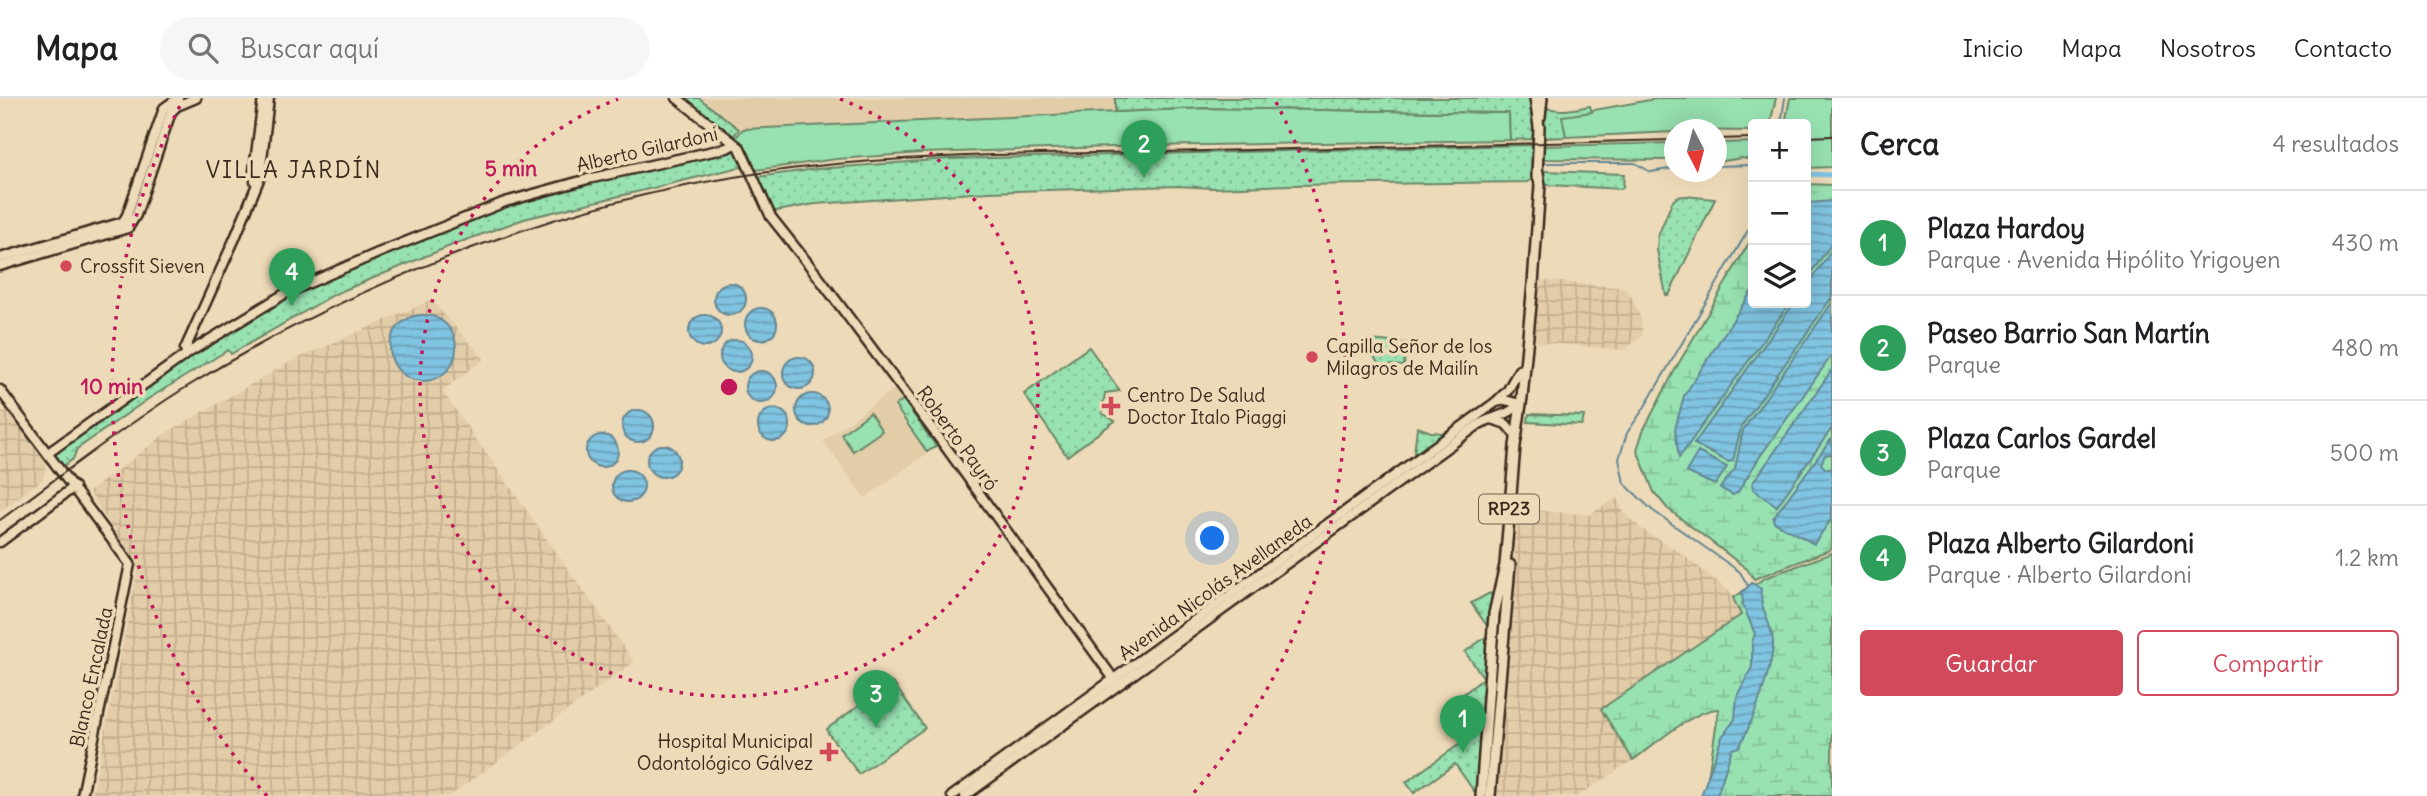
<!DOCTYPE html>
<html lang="es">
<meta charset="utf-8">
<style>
:root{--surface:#fff;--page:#f6f6f6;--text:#202124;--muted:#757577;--line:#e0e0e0;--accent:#d1495b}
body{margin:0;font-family:Delius,sans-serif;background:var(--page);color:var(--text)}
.controls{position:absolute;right:21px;top:21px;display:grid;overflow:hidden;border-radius:7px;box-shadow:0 7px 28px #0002}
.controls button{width:63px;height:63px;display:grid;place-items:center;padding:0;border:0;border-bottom:2px solid var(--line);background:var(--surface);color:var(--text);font:35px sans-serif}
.compass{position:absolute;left:1664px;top:21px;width:63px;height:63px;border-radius:50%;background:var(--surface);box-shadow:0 7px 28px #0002;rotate:174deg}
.you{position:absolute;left:1213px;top:441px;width:24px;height:24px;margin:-18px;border:5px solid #fff;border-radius:50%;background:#1a73e8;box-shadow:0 0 0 10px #1a73e833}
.badge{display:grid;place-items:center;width:46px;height:46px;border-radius:50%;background:var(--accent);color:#fff;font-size:23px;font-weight:700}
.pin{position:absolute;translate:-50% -58px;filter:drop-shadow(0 2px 4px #0008)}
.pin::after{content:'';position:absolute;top:37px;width:24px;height:21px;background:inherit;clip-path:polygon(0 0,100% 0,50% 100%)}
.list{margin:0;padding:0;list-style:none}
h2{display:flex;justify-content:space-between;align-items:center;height:91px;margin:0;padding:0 28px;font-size:30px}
h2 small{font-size:23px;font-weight:400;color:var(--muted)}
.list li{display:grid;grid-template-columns:46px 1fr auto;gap:21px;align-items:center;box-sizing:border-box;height:105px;padding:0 28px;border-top:2px solid var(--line)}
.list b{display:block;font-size:26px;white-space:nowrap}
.list p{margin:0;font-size:23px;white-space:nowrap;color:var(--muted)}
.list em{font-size:23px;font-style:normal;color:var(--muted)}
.actions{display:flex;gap:14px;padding:21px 28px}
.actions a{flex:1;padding:16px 0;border:2px solid var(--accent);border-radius:7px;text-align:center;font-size:24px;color:var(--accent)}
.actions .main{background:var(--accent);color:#fff}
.icon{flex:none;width:38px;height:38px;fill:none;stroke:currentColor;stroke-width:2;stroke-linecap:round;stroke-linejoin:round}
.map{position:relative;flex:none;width:1832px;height:698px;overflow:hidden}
header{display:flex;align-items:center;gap:42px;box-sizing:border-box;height:98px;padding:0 35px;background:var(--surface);border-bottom:2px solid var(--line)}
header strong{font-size:33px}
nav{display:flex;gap:38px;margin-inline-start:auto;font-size:24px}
.search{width:490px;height:63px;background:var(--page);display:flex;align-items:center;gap:18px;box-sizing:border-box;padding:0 24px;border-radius:38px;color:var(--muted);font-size:26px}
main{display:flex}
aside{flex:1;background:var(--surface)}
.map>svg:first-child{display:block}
.built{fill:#e3cca8}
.industrial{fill:url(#industrial-grid)}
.green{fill:#98e2b1;stroke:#6a8668;stroke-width:2}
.wetland{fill:url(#wetland-marsh);stroke:#6a8668;stroke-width:2}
.park{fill:url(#park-dots);stroke:#6a8668;stroke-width:2}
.water{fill:url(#water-rules);stroke:#648693;stroke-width:2}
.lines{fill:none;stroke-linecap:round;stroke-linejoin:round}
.stream{stroke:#648693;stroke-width:2}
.canal{stroke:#80c4e1;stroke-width:5}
.secondary-casing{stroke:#3b2a1e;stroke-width:13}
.primary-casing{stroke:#3b2a1e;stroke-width:14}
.secondary{stroke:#eddab8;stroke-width:8}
.primary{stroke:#eddab8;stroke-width:9}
.rail{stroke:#3b2a1e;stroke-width:2}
.ring{fill:none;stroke:#c2185b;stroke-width:3.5;stroke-dasharray:3.5 7}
.poi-dot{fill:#d1495b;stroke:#eddab8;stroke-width:2.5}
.labels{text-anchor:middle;stroke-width:7;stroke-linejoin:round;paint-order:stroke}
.shield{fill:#eddab8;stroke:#705f4c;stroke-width:2}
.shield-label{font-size:18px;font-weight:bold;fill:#3b2a1e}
.street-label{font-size:19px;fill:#3b2a1e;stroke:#eddab8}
.poi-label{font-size:19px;fill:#3b2a1e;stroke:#eddab8;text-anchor:start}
.quarter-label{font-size:23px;letter-spacing:2px;fill:#3b2a1e;stroke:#eddab8}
.centre{fill:#c2185b;stroke:#eddab8;stroke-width:3.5}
.ring-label{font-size:21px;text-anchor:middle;font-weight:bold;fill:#c2185b;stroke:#eddab8;stroke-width:7;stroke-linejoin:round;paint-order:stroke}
</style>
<header>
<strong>Mapa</strong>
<div class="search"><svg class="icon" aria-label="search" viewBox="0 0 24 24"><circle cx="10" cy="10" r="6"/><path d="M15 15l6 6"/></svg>Buscar aquí</div>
<nav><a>Inicio</a><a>Mapa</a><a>Nosotros</a><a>Contacto</a></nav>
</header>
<main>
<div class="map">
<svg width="1832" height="698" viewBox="0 0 1832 698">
<defs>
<pattern id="industrial-grid" width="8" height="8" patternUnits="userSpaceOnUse" patternTransform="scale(1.75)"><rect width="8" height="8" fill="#e3cca8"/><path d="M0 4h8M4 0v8" fill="none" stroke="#c4af90"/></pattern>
<pattern id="wetland-marsh" width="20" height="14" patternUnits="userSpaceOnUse" patternTransform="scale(1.75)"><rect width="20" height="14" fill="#98e2b1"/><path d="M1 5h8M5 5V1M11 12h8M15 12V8" fill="none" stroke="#84c298"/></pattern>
<pattern id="park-dots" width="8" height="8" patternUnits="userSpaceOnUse" patternTransform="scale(1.75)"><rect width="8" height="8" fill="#98e2b1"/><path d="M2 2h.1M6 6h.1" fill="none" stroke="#84c298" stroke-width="1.8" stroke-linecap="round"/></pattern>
<pattern id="water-rules" width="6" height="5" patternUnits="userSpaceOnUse" patternTransform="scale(1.75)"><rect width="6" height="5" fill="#80c4e1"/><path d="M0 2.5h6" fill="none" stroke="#6a9fb6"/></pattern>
</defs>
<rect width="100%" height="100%" fill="#eddab8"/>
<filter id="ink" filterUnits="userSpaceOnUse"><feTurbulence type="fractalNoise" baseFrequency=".0143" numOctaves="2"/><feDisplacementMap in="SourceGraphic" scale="14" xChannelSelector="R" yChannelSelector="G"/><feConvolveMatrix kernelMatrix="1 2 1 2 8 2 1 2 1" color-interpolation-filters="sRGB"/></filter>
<g filter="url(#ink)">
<g class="built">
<polygon points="702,0 1115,0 1115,14 743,31"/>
<polygon points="894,291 901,301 892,307 926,356 865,400 823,343"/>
</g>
<g class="industrial">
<polygon points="1540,182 1625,190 1632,200 1641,221 1643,237 1624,252 1537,244 1535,240"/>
<polygon points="431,202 484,261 442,293 634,564 450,698 92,698 138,470 89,394 166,335 290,264"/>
<polygon points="8,309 48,361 43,381 0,413 0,316"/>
<polygon points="1617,400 1624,415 1643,432 1678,453 1728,492 1742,517 1601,611 1633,662 1578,698 1495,698 1517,411 1589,417"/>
</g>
<g class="green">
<polygon points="1661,0 1776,0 1770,26 1753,26 1753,33 1674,32 1674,34 1566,39 1561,18"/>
<polygon points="1790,0 1832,0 1832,69 1806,70 1806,26 1785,26"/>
<polygon points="1205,10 1509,15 1510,42 1145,48 922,55 837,61 756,72 748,53 735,40 743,31"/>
<polygon points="1753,44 1753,62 1742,60 1717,64 1717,45"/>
<polygon points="1674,45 1674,62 1544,61 1543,48"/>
<polygon points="870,315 882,333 853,353 841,336"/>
</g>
<g class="wetland">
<polygon points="1806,86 1832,87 1832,451 1754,481 1747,471 1667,410 1654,394 1637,352 1643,333 1676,270 1753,138 1753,205 1806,205"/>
<path d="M1832 455V698H1705L1719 611C1694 611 1654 647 1633 662L1601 611 1741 517 1733 500 1765 480Z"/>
</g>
<g class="park">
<polygon points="680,0 699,0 739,31 732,40"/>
<polygon points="1115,0 1532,0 1535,41 1510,42 1509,15 1205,10 1115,14"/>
<path d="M1590 8 1592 14 1562 18 1566 39 1543 40V9C1560 15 1574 11 1590 8Z"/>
<polygon points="1532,47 1531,82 1527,84 1290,87 1213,90 1178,88 988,94 815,106 771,114 757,79 816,71 949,61"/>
<polygon points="732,51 737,52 746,71 740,69 524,121 455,146 335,196 231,256 228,252 148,301 77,351 73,361 63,368 56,358 56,352 141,291 240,226 290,198 458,125 505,107 588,84"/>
<polygon points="1543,73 1624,76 1623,89 1621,91 1550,87 1543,84"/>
<polygon points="1685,98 1715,101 1669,197 1666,197 1657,152 1658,138 1672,104 1677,99"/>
<polygon points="1369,242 1415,246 1414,256 1405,256 1404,268 1389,267 1382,271 1365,245"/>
<polygon points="1089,249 1120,293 1105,295 1102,315 1115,323 1067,358 1024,296"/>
<polygon points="903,302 936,348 927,354 895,308"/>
<polygon points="1529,316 1584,318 1582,327 1528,324"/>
<polygon points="1417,329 1431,334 1444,335 1416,358 1414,356"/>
<polygon points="1490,495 1492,498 1488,529 1471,505"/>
<polygon points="1487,538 1485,580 1484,580 1465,554"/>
<polygon points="1484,580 1476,696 1455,666 1414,695 1406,684 1481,631 1457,601"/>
<polygon points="890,584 894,586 925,630 859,676 828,635 827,631"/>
</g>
<g class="water">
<polygon points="1832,103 1832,145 1806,182 1806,107 1809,105"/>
<polygon points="1832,152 1832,199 1741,329 1733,363 1728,364 1694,346 1794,205 1806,205 1806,189"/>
<circle cx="730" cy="201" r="16"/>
<polygon points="1753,191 1753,205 1790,205 1679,360 1675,331 1684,298"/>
<polygon points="1832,205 1832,257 1759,360 1738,394 1733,397 1720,390 1735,371 1743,332"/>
<circle cx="761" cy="226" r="16"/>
<circle cx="705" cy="233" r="16"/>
<circle cx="423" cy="250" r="33"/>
<circle cx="736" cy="258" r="16"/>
<circle cx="799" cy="275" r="16"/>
<polygon points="1832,272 1832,330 1777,408 1753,391 1752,386"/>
<circle cx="761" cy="289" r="16"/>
<circle cx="812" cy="312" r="16"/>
<circle cx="774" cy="327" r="16"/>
<circle cx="638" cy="328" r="16"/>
<circle cx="602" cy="353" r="16"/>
<polygon points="1832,340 1832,356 1825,357 1821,366 1826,371 1832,371 1832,420 1814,446 1774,424 1773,420"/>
<circle cx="663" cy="363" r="16"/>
<polygon points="1698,354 1727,369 1715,387 1686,374"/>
<circle cx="628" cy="388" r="16"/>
<path d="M1752 485 1761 491C1759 510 1772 525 1773 544 1774 567 1751 628 1739 649L1732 651 1717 698H1701L1722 639 1735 621 1737 598 1752 569V544L1755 536 1743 507 1742 494Z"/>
</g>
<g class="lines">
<g class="stream">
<polyline points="1781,26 1785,0"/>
<polyline points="1543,65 1635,65 1651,74 1674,70"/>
<polyline points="1716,68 1753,67"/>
<polyline points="1748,488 1740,474 1652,412 1624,385 1619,361 1627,335 1644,310 1753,124"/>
</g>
<polyline class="canal" points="1806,76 1832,77"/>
<defs>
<g id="secondary">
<polyline points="677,0 740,50 771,119 814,173 945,348 1118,587"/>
<polyline points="255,83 254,73 263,0"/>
<polyline points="0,160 123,124 127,117 164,10 178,0"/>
<polyline points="0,168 128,130 136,117 171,14 177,8 196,0"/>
<polyline points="188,255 185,251 235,140 260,79 269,0"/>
<polyline points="0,292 130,466 82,698"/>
<polyline points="1492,321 1506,326 1517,339"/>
<polyline points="48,355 188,255 286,195 378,155 505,104 588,81 727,50 734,46"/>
<polyline points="0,444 74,389"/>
<polyline points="952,698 1496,304 1508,292 1519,272"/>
<path d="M965 698 1478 327C1492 318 1507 319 1520 306L1505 302 1496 304"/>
</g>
<g id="primary">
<polyline points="1535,0 1539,29 1537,78"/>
<polyline points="1540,19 1542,0"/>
<polyline points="1481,698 1494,516 1505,467 1515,348 1522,299 1533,186 1540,87 1538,75"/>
<polyline points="1490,698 1510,467"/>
</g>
</defs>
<use href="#secondary" class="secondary-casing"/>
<use href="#primary" class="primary-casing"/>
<use href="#secondary" class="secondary"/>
<use href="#primary" class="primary"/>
<g class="rail">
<polyline points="1806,39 1832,38"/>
<polyline points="1716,41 1753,40"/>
<path d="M0 422C59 379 117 333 180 293 287 226 403 172 523 132 620 99 724 77 826 67 937 56 1050 56 1161 54 1332 49 1503 45 1674 42"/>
</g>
</g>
</g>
<g class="ring">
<path d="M840 1A309 309 0 1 1 618 1"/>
<path d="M267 698A617 617 0 0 1 182 4M1276 4A617 617 0 0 1 1191 698"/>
</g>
<g class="poi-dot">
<circle cx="66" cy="168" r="7"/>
<circle cx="1312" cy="259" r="7"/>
<path d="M1107.5 297.5h7v7h7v7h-7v7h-7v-7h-7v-7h7z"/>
<path d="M825.5 643.5h7v7h7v7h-7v7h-7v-7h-7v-7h7z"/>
</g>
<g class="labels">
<rect class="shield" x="1479" y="396.5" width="60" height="29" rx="5"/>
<g class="shield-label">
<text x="1509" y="417">RP23</text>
</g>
<g class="street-label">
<text transform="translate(647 51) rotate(-13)" y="7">Alberto Gilardoni</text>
<text transform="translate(958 340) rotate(54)" y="7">Roberto Payró</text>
<text transform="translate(1215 489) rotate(-36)" y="7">Avenida Nicolás Avellaneda</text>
<text transform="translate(91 579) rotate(-78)" y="7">Blanco Encalada</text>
</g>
<g class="poi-label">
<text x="80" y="175">Crossfit Sieven</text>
<text x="1326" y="255">Capilla Señor de los<tspan x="1326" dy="22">Milagros de Mailín</tspan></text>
<text x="1127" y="304">Centro De Salud<tspan x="1127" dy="22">Doctor Italo Piaggi</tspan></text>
<text x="813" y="650" text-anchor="end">Hospital Municipal<tspan x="813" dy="22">Odontológico Gálvez</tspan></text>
</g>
<g class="quarter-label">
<text x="294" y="80">VILLA JARDÍN</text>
</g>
</g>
<circle cx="729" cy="289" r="10" class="centre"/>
<g class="ring-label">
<text x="511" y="78">5 min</text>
<text x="112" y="296">10 min</text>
</g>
</svg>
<div class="controls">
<button>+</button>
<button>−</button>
<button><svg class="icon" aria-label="layers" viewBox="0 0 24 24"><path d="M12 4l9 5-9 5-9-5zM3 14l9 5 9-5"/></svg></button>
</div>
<svg class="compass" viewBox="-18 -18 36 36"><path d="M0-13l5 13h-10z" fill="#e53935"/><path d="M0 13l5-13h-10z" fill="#757577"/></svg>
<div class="you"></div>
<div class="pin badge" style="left:1463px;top:655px;background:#2e9e5b">1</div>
<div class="pin badge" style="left:1144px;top:80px;background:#2e9e5b">2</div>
<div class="pin badge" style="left:876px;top:630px;background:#2e9e5b">3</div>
<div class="pin badge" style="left:292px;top:208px;background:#2e9e5b">4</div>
</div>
<aside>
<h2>Cerca<small>4 resultados</small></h2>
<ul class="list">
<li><span class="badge" style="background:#2e9e5b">1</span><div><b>Plaza Hardoy</b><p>Parque · Avenida Hipólito Yrigoyen</p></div><em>430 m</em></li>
<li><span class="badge" style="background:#2e9e5b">2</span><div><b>Paseo Barrio San Martín</b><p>Parque</p></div><em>480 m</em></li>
<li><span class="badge" style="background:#2e9e5b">3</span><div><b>Plaza Carlos Gardel</b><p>Parque</p></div><em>500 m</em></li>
<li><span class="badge" style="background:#2e9e5b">4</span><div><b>Plaza Alberto Gilardoni</b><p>Parque · Alberto Gilardoni</p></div><em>1.2 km</em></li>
</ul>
<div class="actions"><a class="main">Guardar</a><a>Compartir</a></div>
</aside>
</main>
